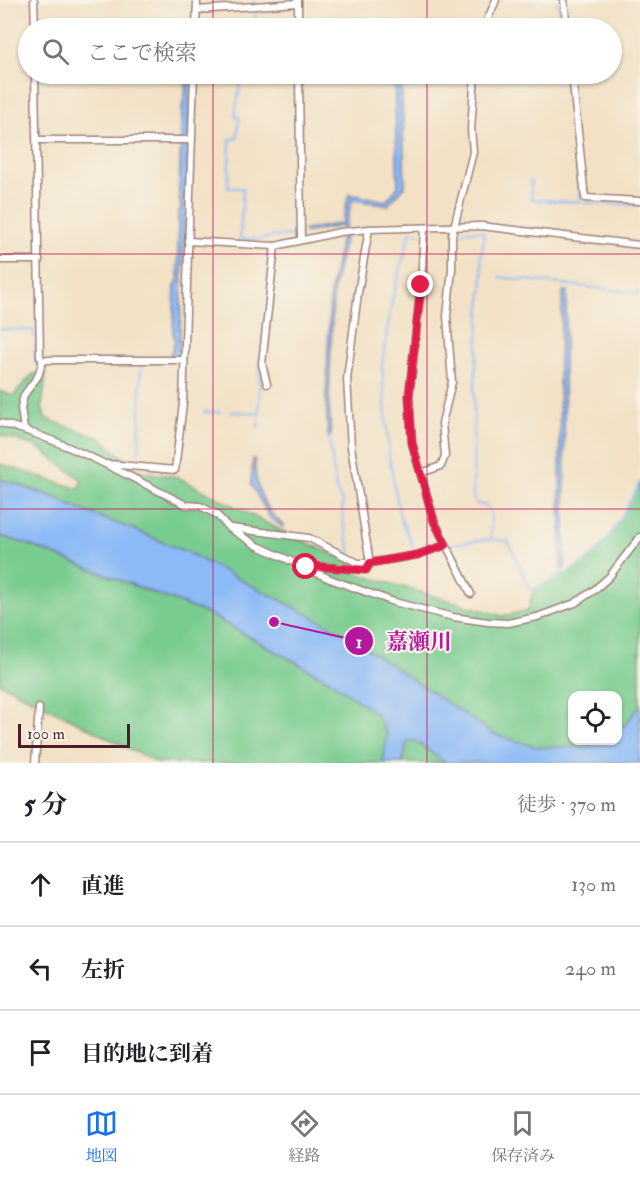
<!DOCTYPE html>
<html lang="ja">
<meta charset="utf-8">
<style>
:root{--surface:#fff;--page:#f2f2f2;--text:#202124;--muted:#757577;--line:#e0e0e0;--accent:#1a73e8}
body{margin:0;font-family:"IM FELL Double Pica","Noto Serif JP",serif;background:var(--page);color:var(--text)}
.controls{position:absolute;right:18px;bottom:18px;display:grid;overflow:hidden;border-radius:12px;box-shadow:0 2px 4px #0004}
.controls button{width:54px;height:54px;display:grid;place-items:center;padding:0;border:0;border-bottom:2px solid var(--line);background:var(--surface);color:var(--text);font:30px sans-serif}
.scale{position:absolute;left:18px;bottom:15px;width:112px;box-sizing:border-box;padding-left:6px;border:3px solid #4a1f2b;border-top:0;font-size:16px;line-height:21px;white-space:nowrap;color:#4a1f2b;-webkit-text-stroke:4px #f7f3e8;paint-order:stroke}
.stop{position:absolute;width:18px;height:18px;margin:-14px;border:4px solid #e11d48;border-radius:50%;background:#fff}
.stop.end{background:#e11d48;border-color:#fff;box-shadow:0 2px 6px #0008}
.list{margin:0;padding:0;list-style:none}
h2{display:flex;justify-content:space-between;align-items:center;height:78px;margin:0;padding:0 24px;font-size:26px}
h2 small{font-size:20px;font-weight:400;color:var(--muted)}
.list li{display:grid;grid-template-columns:39px 1fr auto;gap:18px;align-items:center;box-sizing:border-box;height:84px;padding:0 24px;border-top:2px solid var(--line)}
.list b{display:block;font-size:22px;white-space:nowrap}
.list em{font-size:20px;font-style:normal;color:var(--muted)}
.icon{flex:none;width:33px;height:33px;fill:none;stroke:currentColor;stroke-width:2;stroke-linecap:round;stroke-linejoin:round}
.map{position:relative;flex:none;width:640px;height:763px;overflow:hidden}
.search{position:absolute;background:var(--surface);box-shadow:0 2px 4px #0004;left:18px;right:18px;top:18px;height:66px;display:flex;align-items:center;gap:15px;box-sizing:border-box;padding:0 21px;border-radius:33px;color:var(--muted);font-size:22px}
.sheet{height:330px;background:var(--surface)}
nav{display:flex;justify-content:space-around;align-items:center;box-sizing:border-box;height:84px;border-top:2px solid var(--line);background:var(--surface);font-size:16px;color:var(--muted)}
nav a{display:grid;justify-items:center;gap:3px}
nav .on{color:var(--accent)}
.map>svg:first-child{display:block}
.green{fill:#79cc8f;stroke:#62765d;stroke-width:1.5;fill-rule:evenodd}
.water{fill:#8bbaf6;stroke:#6a6c90;stroke-width:1.5}
.lines{fill:none;stroke-linecap:round;stroke-linejoin:round}
.stream{stroke:#8bbaf6;stroke-width:2}
.minor-casing{stroke:#9e8078;stroke-width:9}
.minor{stroke:#fff;stroke-width:6}
.route{stroke:#e11d48;stroke-width:8}
.grid{fill:none;stroke:#c2185b;stroke-width:1.5;stroke-opacity:0.55}
.leader{fill:none;stroke:#b5179e;stroke-width:2}
.callout-dot{fill:#b5179e;stroke:#f7f3e8;stroke-width:2}
.mark-label{font-size:18px;text-anchor:middle;font-weight:bold;fill:#fff}
.callout-label{font-size:22px;text-anchor:middle;font-weight:bold;fill:#b5179e;stroke:#f7f3e8;stroke-width:4.5;stroke-linejoin:round;paint-order:stroke}
</style>
<div class="map">
<svg width="640" height="763" viewBox="0 0 640 763">
<rect width="100%" height="100%" fill="#f7f3e8"/>
<filter id="ink" filterUnits="userSpaceOnUse"><feTurbulence type="fractalNoise" baseFrequency=".0167" numOctaves="2"/><feDisplacementMap in="SourceGraphic" scale="12" xChannelSelector="R" yChannelSelector="G"/><feConvolveMatrix kernelMatrix="1 2 1 2 8 2 1 2 1" color-interpolation-filters="sRGB"/></filter>
<filter id="wash" filterUnits="userSpaceOnUse"><feTurbulence type="fractalNoise" baseFrequency=".008" numOctaves="4" result="noise"/><feDisplacementMap in="SourceGraphic" scale="24" xChannelSelector="R" yChannelSelector="G"/><feGaussianBlur stdDeviation="1.35" result="paint"/><feColorMatrix in="noise" values="0 0 0 0 0 0 0 0 0 0 0 0 0 0 0 0 0 1.4 0 .05"/><feComposite in="paint" operator="in"/></filter>
<g filter="url(#wash)">
<rect width="100%" height="100%" fill="#f2e1c5"/>
<g class="green">
<path d="M46 373 42 407 46 419 100 438 139 471 177 477 294 537 353 563 355 573 502 616 528 611 534 589C552 581 571 572 587 560 611 542 625 509 640 483V732L632 746 504 751 74 507 54 497 0 479V464L79 489 82 480 36 446 0 435V391L13 396 33 374ZM572 696H618V740H572Z"/>
<polygon points="0,536 24,543 208,614 332,682 376,714 388,725 388,763 157,763 0,683"/>
<polygon points="398,737 415,741 446,763 395,763"/>
</g>
<g class="water">
<polygon points="186,74 191,74 179,356 170,356 175,341 173,332 175,286 178,281 178,212 181,209 179,192 182,108 185,96"/>
<polygon points="394,74 401,74 405,186 388,205 352,200 345,228 341,228 341,226 305,233 304,230 342,223 349,194 386,201 398,187"/>
<polygon points="341,237 345,237 333,293 329,400 331,436 328,437 326,401 330,294"/>
<polygon points="563,291 567,291 564,359 565,568 561,569 559,360"/>
<path d="M253 459 255 460C254 486 264 509 284 526L283 527 270 518 251 484Z"/>
<polygon points="0,479 54,497 74,507 132,529 189,553 340,631 494,734 536,747 586,747 597,741 618,740 618,729 625,725 640,705 640,763 446,763 415,741 407,741 403,763 383,763 387,735 376,714 332,682 208,614 24,543 0,536"/>
</g>
<g class="lines">
<g class="stream">
<polyline points="255,0 256,28"/>
<polyline points="558,0 561,28"/>
<polyline points="246,74 241,79 235,115 239,118 237,138 230,139 228,188 243,188 240,239 262,239 300,233"/>
<polyline points="566,74 580,194 579,202"/>
<polyline points="531,181 531,198 536,200 640,205"/>
<polyline points="459,231 483,231 484,237 481,257 483,277 474,393 473,498 477,504 486,506 491,513 491,539"/>
<polyline points="499,277 640,293"/>
<polyline points="0,329 34,330 34,337"/>
<polyline points="35,345 36,365"/>
<polyline points="46,364 156,363"/>
<polyline points="204,412 220,412"/>
<polyline points="230,412 259,413 260,354"/>
<polyline points="258,429 259,414"/>
<polyline points="329,435 336,490 342,501 343,520 351,554"/>
<polyline points="139,454 141,364"/>
<path d="M450 544 491 539 508 541 529 588 534 589C552 581 571 572 587 560 611 542 625 509 640 483"/>
<polyline points="414,548 400,518 389,456 382,364 392,301 410,233 420,233"/>
<polyline points="563,576 563,567"/>
</g>
</g>
</g>
<g filter="url(#ink)">
<g class="lines">
<defs>
<g id="minor">
<polyline points="34,0 35,28"/>
<polyline points="564,0 567,28"/>
<polyline points="298,1 298,28"/>
<polyline points="197,10 298,3"/>
<polyline points="196,28 197,0"/>
<polyline points="484,28 496,0"/>
<polyline points="35,74 40,357 43,360 184,360"/>
<polyline points="299,74 301,240"/>
<polyline points="572,74 585,198 640,201"/>
<polyline points="37,140 192,140"/>
<polyline points="424,229 421,285 409,396 412,443 434,521 471,594"/>
<polyline points="188,241 275,246 340,232 369,229 481,226 640,245"/>
<polyline points="0,260 39,260"/>
<polyline points="267,384 262,364 275,246"/>
<path d="M0 423C63 439 128 476 186 505L200 506 216 514 229 528 256 545 330 579 394 602 453 617 488 622 508 623 537 617 575 603 593 591 609 577 640 537"/>
<polyline points="24,429 21,408 24,395 38,376 43,360"/>
<polyline points="108,464 175,470 183,403 194,74"/>
<polyline points="421,473 441,466 445,456 442,423 452,382 447,316 452,269 452,235 473,152 471,129 475,74"/>
<polyline points="231,528 309,538 358,563 370,563 351,447 347,379 358,293 369,229"/>
<polyline points="307,567 311,566 366,570 370,563 417,555 446,545"/>
<polyline points="35,763 39,708"/>
</g>
</defs>
<use href="#minor" class="minor-casing"/>
<use href="#minor" class="minor"/>
</g>
</g>
<g class="lines" filter="url(#ink)">
<polyline class="route" points="306,567 311,566 366,570 370,563 417,555 446,545 434,521 412,443 409,396 421,285"/>
</g>
<path class="grid" d="M213 0V28M427 0V28M213 74V763M427 74V763M0 254H640M0 509H640"/>
<path class="leader" d="M274 622L359 641"/>
<g class="callout-dot">
<circle cx="274" cy="622" r="6"/>
<circle cx="359" cy="641" r="15"/>
</g>
<g class="mark-label">
<text x="359" y="648">1</text>
</g>
<g class="callout-label">
<text x="419" y="649">嘉瀬川</text>
</g>
</svg>
<div class="controls">
<button><svg class="icon" aria-label="locate" viewBox="0 0 24 24"><circle cx="12" cy="12" r="6"/><path d="M12 2v4M12 18v4M2 12h4M18 12h4"/></svg></button>
</div>
<div class="scale">100 m</div>
<div class="stop" style="left:306px;top:567px"></div>
<div class="stop end" style="left:421px;top:285px"></div>
<div class="search"><svg class="icon" aria-label="search" viewBox="0 0 24 24"><circle cx="10" cy="10" r="6"/><path d="M15 15l6 6"/></svg>ここで検索</div>
</div>
<section class="sheet">
<h2>5 分<small>徒歩 · 370 m</small></h2>
<ul class="list">
<li><svg class="icon" aria-label="ahead" viewBox="0 0 24 24"><path d="M12 20V5M6 11l6-6 6 6"/></svg><div><b>直進</b></div><em>130 m</em></li>
<li><svg class="icon" aria-label="left" viewBox="0 0 24 24"><path d="M17 20v-9H6M10 6l-5 5 5 5"/></svg><div><b>左折</b></div><em>240 m</em></li>
<li><svg class="icon" aria-label="arrive" viewBox="0 0 24 24"><path d="M6 21V4h12l-3 4 3 4H6"/></svg><div><b>目的地に到着</b></div></li>
</ul>
</section>
<nav>
<a class="on"><svg class="icon" aria-label="map" viewBox="0 0 24 24"><path d="M3 6l6-2 6 2 6-2v14l-6 2-6-2-6 2zM9 4v14M15 6v14"/></svg>地図</a>
<a><svg class="icon" aria-label="directions" viewBox="0 0 24 24"><path d="M12 3l9 9-9 9-9-9zM9 14v-3h6M13 9l2 2-2 2"/></svg>経路</a>
<a><svg class="icon" aria-label="saved" viewBox="0 0 24 24"><path d="M7 4h10v16l-5-4-5 4z"/></svg>保存済み</a>
</nav>
